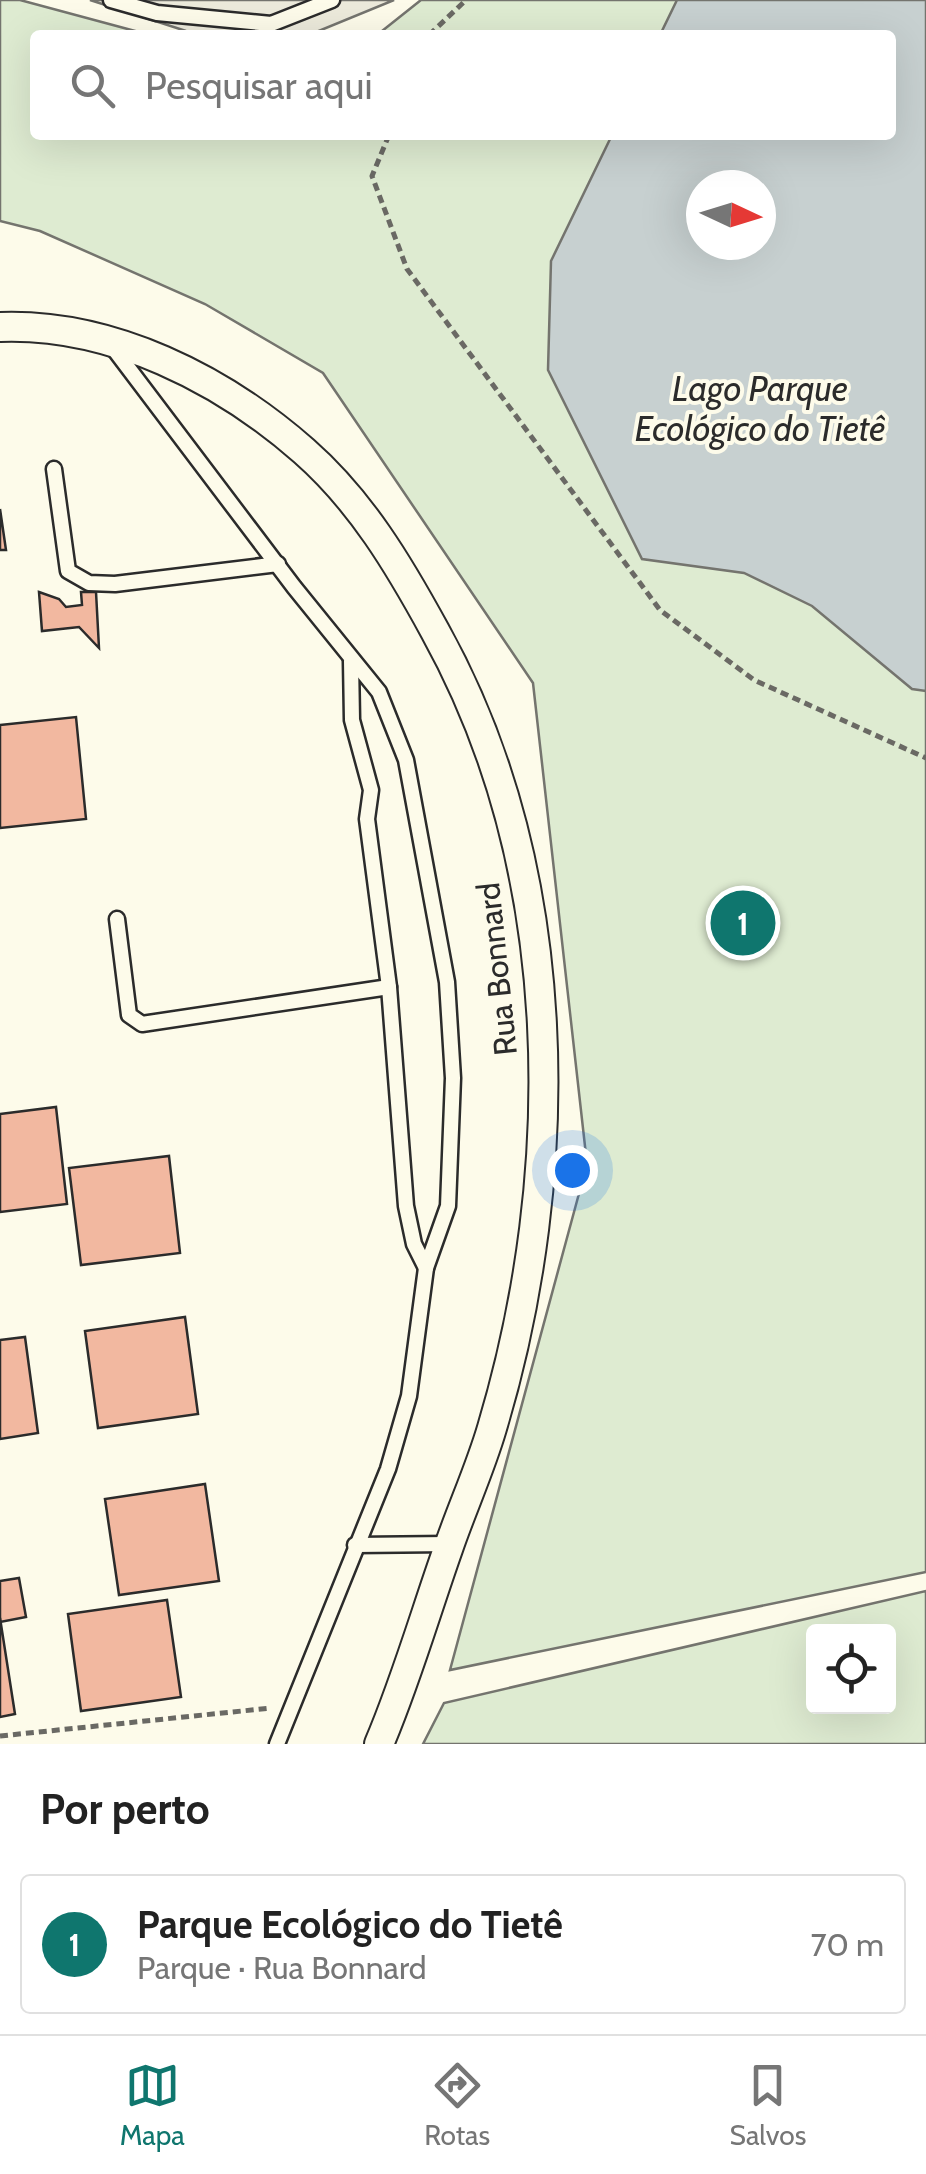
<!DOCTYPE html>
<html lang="pt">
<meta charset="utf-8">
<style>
:root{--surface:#fff;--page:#f2f2f2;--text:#222;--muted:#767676;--line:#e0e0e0;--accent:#0f766e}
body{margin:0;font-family:Cabin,sans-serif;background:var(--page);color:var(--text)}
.controls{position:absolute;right:30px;bottom:30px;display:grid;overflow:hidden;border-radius:10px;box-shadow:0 10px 40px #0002}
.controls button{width:90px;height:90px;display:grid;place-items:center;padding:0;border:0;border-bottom:2px solid var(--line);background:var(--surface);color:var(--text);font:50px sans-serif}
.compass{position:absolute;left:686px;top:170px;width:90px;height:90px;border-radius:50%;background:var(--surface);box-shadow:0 10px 40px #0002;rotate:94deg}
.you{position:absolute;left:572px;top:1170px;width:35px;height:35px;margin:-25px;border:8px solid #fff;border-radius:50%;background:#1a73e8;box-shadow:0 0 0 15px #1a73e833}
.badge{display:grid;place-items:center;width:65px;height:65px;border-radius:50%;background:var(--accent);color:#fff;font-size:32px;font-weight:700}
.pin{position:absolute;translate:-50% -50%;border:5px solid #fff;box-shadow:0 2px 10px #0006}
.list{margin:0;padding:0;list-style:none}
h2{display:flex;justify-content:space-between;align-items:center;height:130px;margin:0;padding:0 40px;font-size:42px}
h2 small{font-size:32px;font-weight:400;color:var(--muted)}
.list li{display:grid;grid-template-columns:65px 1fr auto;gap:30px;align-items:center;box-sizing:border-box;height:140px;margin:0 20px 20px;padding:0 20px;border:2px solid var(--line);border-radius:10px}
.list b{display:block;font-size:38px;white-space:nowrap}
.list p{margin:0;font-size:32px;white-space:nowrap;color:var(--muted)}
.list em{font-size:32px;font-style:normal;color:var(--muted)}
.icon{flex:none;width:55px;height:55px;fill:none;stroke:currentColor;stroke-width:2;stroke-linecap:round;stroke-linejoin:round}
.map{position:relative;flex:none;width:926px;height:1744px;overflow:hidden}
.search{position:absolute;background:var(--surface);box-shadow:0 10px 40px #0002;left:30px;right:30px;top:30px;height:110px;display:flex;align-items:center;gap:25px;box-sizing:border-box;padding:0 35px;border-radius:10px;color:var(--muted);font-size:38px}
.sheet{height:290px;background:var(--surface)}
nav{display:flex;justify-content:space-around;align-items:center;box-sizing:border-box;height:140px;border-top:2px solid var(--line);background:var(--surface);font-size:28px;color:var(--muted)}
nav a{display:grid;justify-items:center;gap:5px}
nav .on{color:var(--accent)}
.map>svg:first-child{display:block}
.green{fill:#deebd1;stroke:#74746e;stroke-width:2.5;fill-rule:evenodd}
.parking{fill:#eceadb;stroke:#74746e;stroke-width:2.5}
.water{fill:#c7d0d0;stroke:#74746e;stroke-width:2.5;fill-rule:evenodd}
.building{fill:#f2b8a0;stroke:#2b2b2b;stroke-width:2.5}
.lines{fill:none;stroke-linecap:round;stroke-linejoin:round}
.service-casing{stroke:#2b2b2b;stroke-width:19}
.minor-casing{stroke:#2b2b2b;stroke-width:32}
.path{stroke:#6a6964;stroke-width:5;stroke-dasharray:8 5;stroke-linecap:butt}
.service{stroke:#fdfbea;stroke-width:14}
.minor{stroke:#fdfbea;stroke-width:28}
.labels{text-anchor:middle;stroke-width:8;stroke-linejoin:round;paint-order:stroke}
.street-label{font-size:32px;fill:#2b2b2b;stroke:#fdfbea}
.water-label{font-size:35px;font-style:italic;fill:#2b2b2b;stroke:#fdfbea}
</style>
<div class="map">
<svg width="926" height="1744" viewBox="0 0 926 1744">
<rect width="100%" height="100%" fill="#fdfbea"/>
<g class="green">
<path d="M0 0H20L150 35H35V135H891V35H377L421 0H926V1572L450 1670 587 1164 533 683 323 373 205 304 40 231 0 221ZM701 185H761V245H701Z"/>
<path d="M926 1591V1744H423L444 1703ZM814 1632H888V1706H814Z"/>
</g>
<polygon class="parking" points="90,0 394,0 309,35 186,31"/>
<path class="water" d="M677 0H926V691L912 689 812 606 744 573 642 559 548 370 551 261 612 135H891V35H660ZM701 185H761V245H701Z"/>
<g class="building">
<polygon points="0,509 6,550 0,550"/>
<polygon points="39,592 59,599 66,607 82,605 81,592 96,592 99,648 79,627 42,631"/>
<polygon points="76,717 86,819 0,828 0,725"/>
<polygon points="56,1107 67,1204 0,1212 0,1114"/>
<polygon points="169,1156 180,1253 81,1265 69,1168"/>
<polygon points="185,1317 198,1414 98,1428 85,1331"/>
<polygon points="25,1337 38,1433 0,1439 0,1340"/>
<polygon points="205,1484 219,1581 119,1595 105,1499"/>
<polygon points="19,1578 26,1617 0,1622 0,1581"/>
<polygon points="167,1600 181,1697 81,1711 68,1614"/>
<polygon points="0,1618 15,1714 0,1717"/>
</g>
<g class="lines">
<defs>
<g id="service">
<polyline points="111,0 157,13 271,24 332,0"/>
<polyline points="114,349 294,587 379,692 406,760 447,982 453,1078 448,1206 426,1268 409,1396 388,1469 277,1744"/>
<polyline points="54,469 68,571 89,583 115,584 278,564"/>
<polyline points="351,661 352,720 371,790 367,819 389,987 406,1206 414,1244 426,1268"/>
<polyline points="117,919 129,1015 142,1024 389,987"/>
<polyline points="355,1545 449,1544"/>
</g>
<path id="minor" d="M0 327C112 323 222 379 304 451 361 501 399 565 435 631 567 869 569 1171 492 1428 480 1469 462 1508 448 1549 425 1614 406 1681 379 1744"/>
</defs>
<use href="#service" class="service-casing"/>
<use href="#minor" class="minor-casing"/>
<g class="path">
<polyline points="429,35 466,0"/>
<polyline points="389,135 372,176 407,269 660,610 754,680 926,758"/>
<polyline points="0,1736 271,1708"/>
</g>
<use href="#service" class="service"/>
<use href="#minor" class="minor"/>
</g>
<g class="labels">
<g class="street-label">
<text transform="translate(497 969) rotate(-96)" y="11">Rua Bonnard</text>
</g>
<g class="water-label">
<text x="760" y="401">Lago Parque<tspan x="760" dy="40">Ecológico do Tietê</tspan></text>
</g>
</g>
</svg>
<div class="controls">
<button><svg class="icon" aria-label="locate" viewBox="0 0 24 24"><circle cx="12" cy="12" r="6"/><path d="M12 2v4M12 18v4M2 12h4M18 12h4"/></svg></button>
</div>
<svg class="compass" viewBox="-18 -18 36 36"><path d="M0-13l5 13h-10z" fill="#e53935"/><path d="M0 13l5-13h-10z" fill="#767676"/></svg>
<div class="you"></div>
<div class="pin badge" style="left:743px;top:923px">1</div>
<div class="search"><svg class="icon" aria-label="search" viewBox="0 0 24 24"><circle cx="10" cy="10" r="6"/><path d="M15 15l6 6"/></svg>Pesquisar aqui</div>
</div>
<section class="sheet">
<h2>Por perto<small></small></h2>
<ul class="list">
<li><span class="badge">1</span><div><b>Parque Ecológico do Tietê</b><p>Parque · Rua Bonnard</p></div><em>70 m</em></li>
</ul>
</section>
<nav>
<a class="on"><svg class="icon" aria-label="map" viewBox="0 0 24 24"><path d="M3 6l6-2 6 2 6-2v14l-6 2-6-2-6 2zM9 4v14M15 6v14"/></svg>Mapa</a>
<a><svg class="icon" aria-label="directions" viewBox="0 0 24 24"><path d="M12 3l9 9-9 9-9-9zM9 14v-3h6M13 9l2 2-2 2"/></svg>Rotas</a>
<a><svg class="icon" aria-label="saved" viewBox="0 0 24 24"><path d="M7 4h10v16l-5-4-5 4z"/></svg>Salvos</a>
</nav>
